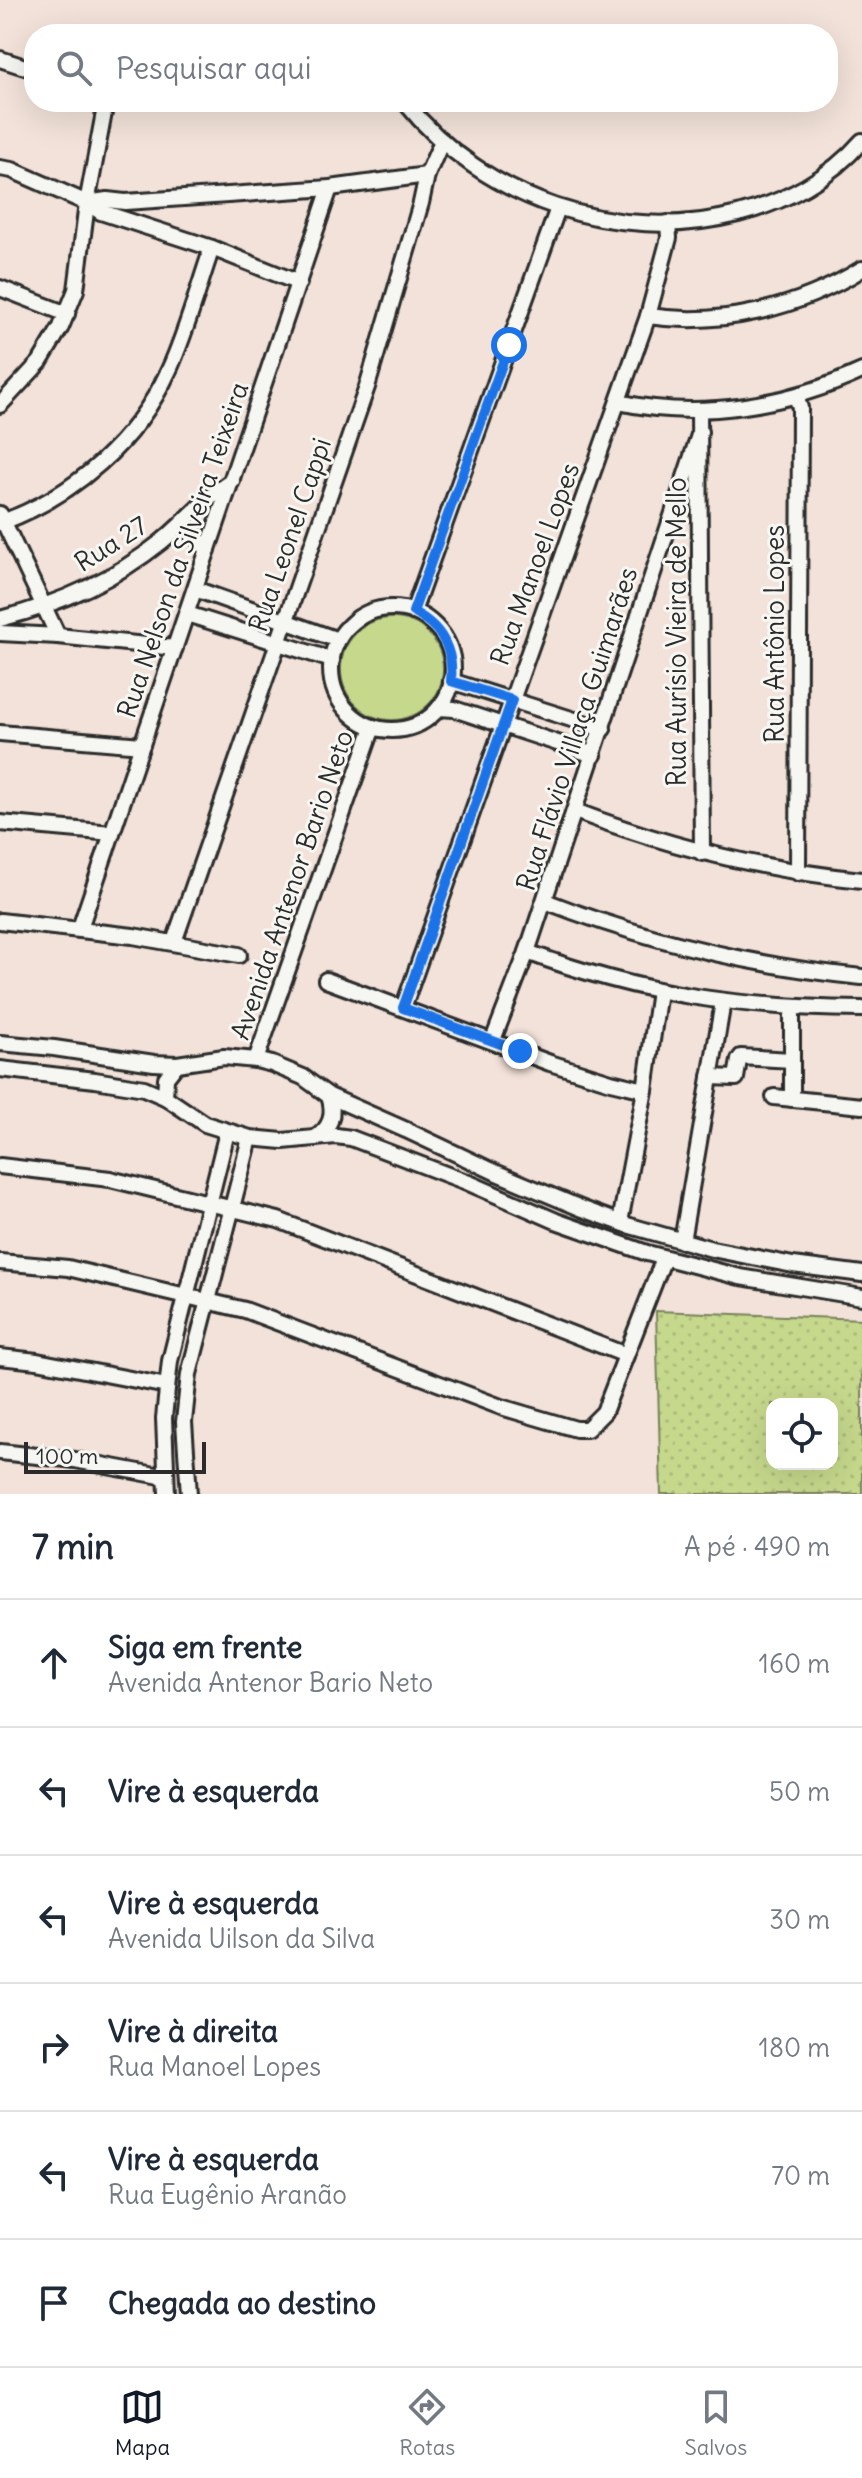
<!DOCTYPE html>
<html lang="pt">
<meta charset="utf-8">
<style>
:root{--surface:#fff;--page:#f2f2f3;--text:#1f2937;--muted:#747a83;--line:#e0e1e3;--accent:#111827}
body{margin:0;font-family:Delius,sans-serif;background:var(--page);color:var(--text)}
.controls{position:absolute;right:24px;bottom:24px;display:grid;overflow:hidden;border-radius:16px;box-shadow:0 8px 32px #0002}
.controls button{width:72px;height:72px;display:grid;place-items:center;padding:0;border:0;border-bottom:2px solid var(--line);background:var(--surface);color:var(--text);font:40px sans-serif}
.scale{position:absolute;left:24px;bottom:20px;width:182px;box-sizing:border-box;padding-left:8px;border:4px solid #2b2b2b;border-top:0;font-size:22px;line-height:28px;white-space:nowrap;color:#2b2b2b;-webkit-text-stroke:6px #f6f6f2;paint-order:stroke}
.stop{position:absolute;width:24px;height:24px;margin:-18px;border:6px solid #1a73e8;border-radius:50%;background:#fff}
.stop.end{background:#1a73e8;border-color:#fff;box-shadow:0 2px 8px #0008}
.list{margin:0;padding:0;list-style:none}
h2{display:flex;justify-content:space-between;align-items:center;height:104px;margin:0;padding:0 32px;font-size:34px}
h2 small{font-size:26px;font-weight:400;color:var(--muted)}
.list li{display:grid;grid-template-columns:52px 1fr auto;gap:24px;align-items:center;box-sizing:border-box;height:128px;padding:0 32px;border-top:2px solid var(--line)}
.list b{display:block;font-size:30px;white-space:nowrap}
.list p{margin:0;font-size:26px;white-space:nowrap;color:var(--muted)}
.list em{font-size:26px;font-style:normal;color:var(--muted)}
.icon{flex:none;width:44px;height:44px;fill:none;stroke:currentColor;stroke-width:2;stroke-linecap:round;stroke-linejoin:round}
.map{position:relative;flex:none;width:862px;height:1494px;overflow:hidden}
.search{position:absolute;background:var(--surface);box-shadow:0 8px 32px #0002;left:24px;right:24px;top:24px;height:88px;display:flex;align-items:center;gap:20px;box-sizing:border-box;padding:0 28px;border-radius:32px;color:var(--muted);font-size:30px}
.sheet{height:872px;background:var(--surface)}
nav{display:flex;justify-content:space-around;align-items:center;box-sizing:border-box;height:112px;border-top:2px solid var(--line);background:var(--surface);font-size:22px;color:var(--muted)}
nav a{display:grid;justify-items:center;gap:4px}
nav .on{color:var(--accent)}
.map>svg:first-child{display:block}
.grass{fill:#c6d88c;stroke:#78825c;stroke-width:2}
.park{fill:url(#park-dots);stroke:#78825c;stroke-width:2;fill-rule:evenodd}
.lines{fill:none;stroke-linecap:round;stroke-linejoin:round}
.minor-casing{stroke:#2b2b2b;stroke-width:20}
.minor{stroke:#f6f6f2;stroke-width:14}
.route{stroke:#1a73e8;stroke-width:10}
.labels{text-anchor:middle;stroke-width:6;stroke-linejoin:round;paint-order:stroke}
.street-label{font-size:26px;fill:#2b2b2b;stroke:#f6f6f2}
</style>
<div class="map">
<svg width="862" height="1494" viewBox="0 0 862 1494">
<defs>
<pattern id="park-dots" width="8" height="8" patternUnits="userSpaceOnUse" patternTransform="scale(2)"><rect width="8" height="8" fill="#c6d88c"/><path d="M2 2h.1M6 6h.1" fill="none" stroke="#aaba79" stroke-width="1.8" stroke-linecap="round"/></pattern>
</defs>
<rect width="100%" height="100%" fill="#f2e2d9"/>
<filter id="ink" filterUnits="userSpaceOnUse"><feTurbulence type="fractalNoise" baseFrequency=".0125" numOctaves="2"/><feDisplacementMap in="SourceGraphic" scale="16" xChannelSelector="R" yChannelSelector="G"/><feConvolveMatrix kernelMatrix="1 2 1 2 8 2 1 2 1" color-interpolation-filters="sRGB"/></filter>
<g filter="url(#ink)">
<circle class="grass" cx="392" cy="669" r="51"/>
<path class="park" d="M656 1311 862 1319V1494H661ZM772 1404H832V1464H772Z"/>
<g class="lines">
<defs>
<g id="minor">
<polyline points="0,59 34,70"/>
<path d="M405 102C483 200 617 245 738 214 785 202 830 178 862 141"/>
<polyline points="0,168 12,170 87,203 101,212 212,248 299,283"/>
<polyline points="87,203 107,200 125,202 330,188 427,175"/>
<polyline points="0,288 67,314"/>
<path d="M648 316C722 327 799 308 862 269"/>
<polyline points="796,396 800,408 798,873"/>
<path d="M618 402C700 420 786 406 862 371"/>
<polyline points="0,405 40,362 61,327 76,290 87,203 106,102"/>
<polyline points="699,410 702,853"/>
<polyline points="0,514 58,636"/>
<path d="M0 523C74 496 136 442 169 370 187 331 198 288 212 248"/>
<polyline points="180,526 195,536 208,550"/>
<polyline points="195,589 338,640"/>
<circle cx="392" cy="669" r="61"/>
<polyline points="413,612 558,208"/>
<polyline points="187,614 332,660"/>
<path d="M0 619C59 604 114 580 161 542 186 522 205 497 232 481"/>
<polyline points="0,633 58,636 175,648"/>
<polyline points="451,681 603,729"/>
<polyline points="439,708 454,709 594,755"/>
<polyline points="0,733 142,745"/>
<path d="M575 811C669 847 763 870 862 880"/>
<polyline points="0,823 112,833"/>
<path d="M545 901C648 941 752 966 862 977"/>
<polyline points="0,921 133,936 239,955"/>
<polyline points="80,928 330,188"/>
<polyline points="174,942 367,387 421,203 427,175 442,141"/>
<path d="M527 952C643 995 739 1008 862 1009"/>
<polyline points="326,980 550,1063 611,1082 645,1090"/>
<polyline points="403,1008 648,316 669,238 668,223"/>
<polyline points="493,1040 527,952 700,432"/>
<polyline points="0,1043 54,1048 154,1063 177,1064 224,1057 256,1060 272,1064 303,1077 329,1096 406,1130 497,1173 583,1209 627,1225 712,1249 793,1265 862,1274"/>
<polyline points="256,1060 373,727"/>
<polyline points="0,1069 95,1080 144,1088 165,1097 205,1124 250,1138 283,1141 336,1136 351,1138 469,1183 556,1221 647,1253 740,1277 862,1297"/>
<polyline points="710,1077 736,1078 739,1060 741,1057 792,1060"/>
<polyline points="165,1097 166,1078 177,1064"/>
<polyline points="774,1097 862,1106"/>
<polyline points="792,1099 792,1015"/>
<path d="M315 1138C331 1128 335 1114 329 1096"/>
<polyline points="0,1166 110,1179 278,1220 626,1355"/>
<polyline points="620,1222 645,1090 659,991"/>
<polyline points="682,1241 723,1002"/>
<polyline points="0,1262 68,1268 245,1310 501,1407 576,1429 587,1429 604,1412 664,1258"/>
<polyline points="0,1357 37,1361 167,1386"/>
<polyline points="0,1452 75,1460 166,1477"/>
<polyline points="167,1494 164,1418 170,1361 227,1132"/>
<polyline points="189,1494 184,1422 189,1374 250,1138"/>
</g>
</defs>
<use href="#minor" class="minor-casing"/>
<use href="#minor" class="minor"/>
</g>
</g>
<g class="lines" filter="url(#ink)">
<path class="route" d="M509 345 413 612C441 626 454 650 451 681L512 700 403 1008 520 1051"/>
</g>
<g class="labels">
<g class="street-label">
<text transform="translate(290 535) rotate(-71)" y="9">Rua Leonel Cappi</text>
<text transform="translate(111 544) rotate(-32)" y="9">Rua 27</text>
<text transform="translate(183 550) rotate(-71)" y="9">Rua Nelson da Silveira Teixeira</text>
<text transform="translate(535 564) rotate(-70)" y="9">Rua Manoel Lopes</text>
<text transform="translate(677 632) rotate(-90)" y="9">Rua Aurísio Vieira de Mello</text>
<text transform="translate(775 634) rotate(-90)" y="9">Rua Antônio Lopes</text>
<text transform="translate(577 729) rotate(-72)" y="9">Rua Flávio Villaça Guimarães</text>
<text transform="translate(292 885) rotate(-71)" y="9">Avenida Antenor Bario Neto</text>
</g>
</g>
</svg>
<div class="controls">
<button><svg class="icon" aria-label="locate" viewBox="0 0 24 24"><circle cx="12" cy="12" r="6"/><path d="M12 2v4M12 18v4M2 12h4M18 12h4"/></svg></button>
</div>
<div class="scale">100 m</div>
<div class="stop" style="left:509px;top:345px"></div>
<div class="stop end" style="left:520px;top:1051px"></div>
<div class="search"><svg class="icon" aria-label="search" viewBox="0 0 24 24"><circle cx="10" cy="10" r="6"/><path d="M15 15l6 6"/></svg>Pesquisar aqui</div>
</div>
<section class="sheet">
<h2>7 min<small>A pé · 490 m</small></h2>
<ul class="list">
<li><svg class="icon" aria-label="ahead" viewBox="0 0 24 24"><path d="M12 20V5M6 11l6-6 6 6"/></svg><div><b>Siga em frente</b><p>Avenida Antenor Bario Neto</p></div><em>160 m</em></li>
<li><svg class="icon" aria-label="left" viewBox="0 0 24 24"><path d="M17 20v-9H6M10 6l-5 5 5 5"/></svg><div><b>Vire à esquerda</b></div><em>50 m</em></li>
<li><svg class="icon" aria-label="left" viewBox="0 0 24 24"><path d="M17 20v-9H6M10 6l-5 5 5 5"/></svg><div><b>Vire à esquerda</b><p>Avenida Uilson da Silva</p></div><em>30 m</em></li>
<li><svg class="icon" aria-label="right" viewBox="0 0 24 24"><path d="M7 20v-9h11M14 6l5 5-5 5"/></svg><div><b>Vire à direita</b><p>Rua Manoel Lopes</p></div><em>180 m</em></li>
<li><svg class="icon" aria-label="left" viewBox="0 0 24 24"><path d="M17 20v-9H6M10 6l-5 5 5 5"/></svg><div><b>Vire à esquerda</b><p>Rua Eugênio Aranão</p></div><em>70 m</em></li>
<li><svg class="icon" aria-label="arrive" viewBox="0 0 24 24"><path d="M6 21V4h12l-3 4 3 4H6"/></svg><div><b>Chegada ao destino</b></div></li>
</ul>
</section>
<nav>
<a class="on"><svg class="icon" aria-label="map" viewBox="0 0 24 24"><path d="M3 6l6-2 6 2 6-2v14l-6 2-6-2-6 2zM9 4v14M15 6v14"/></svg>Mapa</a>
<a><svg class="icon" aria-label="directions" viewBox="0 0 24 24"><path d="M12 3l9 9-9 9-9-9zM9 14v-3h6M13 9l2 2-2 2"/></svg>Rotas</a>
<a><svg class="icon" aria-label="saved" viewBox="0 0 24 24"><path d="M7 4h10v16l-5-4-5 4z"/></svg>Salvos</a>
</nav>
